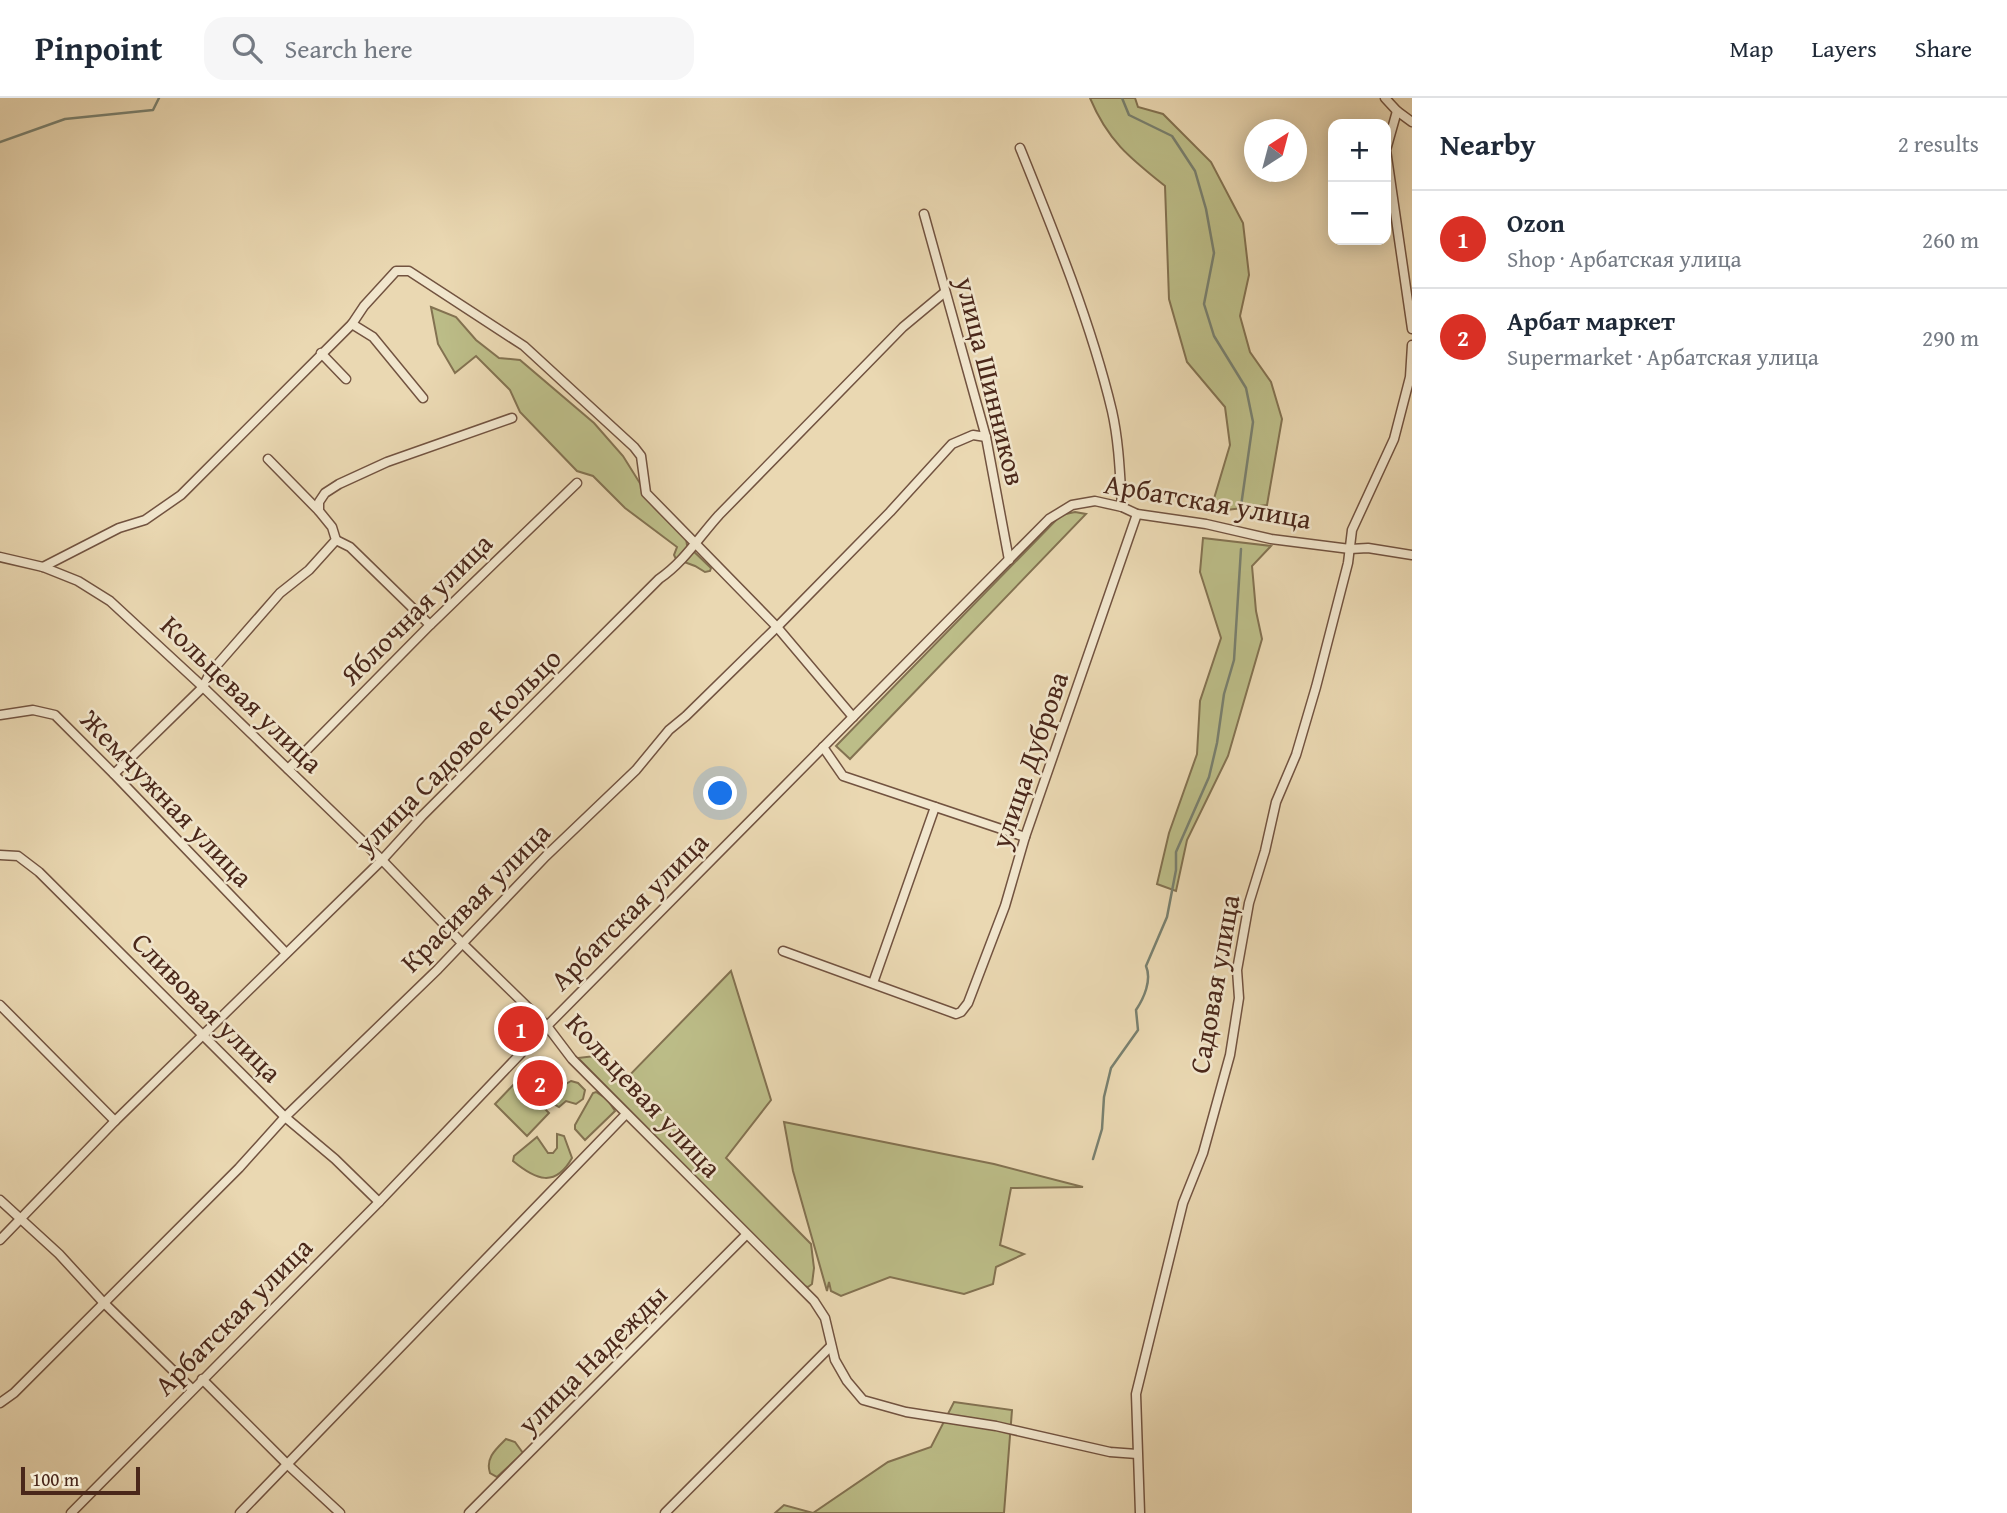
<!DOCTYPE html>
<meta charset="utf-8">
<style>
:root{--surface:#fff;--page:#f6f6f7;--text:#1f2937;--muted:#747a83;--line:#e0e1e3;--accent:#d93025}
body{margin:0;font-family:"Gentium Book Plus",serif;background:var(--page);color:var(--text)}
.controls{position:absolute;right:21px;top:21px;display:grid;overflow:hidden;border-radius:14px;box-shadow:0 4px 18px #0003}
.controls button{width:63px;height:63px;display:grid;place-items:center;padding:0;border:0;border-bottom:2px solid var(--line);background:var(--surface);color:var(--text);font:35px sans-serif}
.compass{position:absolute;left:1244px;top:21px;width:63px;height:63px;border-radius:50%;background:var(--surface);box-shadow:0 4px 18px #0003;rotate:36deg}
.scale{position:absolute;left:21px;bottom:18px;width:119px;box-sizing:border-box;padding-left:7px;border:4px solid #4a271a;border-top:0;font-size:19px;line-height:24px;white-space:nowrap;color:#4a271a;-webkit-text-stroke:5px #f1e6cd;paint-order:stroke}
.you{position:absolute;left:721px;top:696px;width:24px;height:24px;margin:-18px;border:5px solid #fff;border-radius:50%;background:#1a73e8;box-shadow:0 0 0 10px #1a73e833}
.badge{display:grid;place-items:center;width:46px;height:46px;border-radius:50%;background:var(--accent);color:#fff;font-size:23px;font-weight:700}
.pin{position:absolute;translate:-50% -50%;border:4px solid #fff;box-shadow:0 2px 7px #0006}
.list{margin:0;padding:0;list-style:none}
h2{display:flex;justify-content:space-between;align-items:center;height:91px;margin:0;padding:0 28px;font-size:30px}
h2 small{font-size:23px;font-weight:400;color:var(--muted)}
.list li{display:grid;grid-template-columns:46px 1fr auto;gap:21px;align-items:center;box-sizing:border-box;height:98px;padding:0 28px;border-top:2px solid var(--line)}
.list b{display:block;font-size:26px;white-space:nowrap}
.list p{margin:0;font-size:23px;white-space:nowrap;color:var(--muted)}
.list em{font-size:23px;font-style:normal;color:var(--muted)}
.icon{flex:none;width:38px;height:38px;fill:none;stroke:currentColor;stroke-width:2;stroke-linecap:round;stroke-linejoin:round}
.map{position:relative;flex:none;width:1412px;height:1415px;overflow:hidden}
header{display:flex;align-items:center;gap:42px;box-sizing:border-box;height:98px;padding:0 35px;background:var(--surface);border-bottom:2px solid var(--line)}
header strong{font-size:33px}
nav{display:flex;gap:38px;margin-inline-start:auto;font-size:24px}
.search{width:490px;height:63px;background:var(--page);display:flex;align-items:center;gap:18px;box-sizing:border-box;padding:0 24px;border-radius:21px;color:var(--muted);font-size:26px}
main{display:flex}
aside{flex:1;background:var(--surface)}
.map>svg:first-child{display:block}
.green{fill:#bcbd88;stroke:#837251;stroke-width:2}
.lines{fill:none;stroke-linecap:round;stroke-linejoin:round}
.stream{stroke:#79806f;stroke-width:2.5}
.minor-casing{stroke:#725340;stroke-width:11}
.minor{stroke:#f1e6cd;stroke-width:8}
.labels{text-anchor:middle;stroke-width:5;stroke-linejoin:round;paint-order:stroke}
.street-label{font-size:28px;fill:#4a271a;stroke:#f1e6cd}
</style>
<header>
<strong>Pinpoint</strong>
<div class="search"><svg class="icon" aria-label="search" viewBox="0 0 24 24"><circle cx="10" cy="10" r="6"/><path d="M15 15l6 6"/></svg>Search here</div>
<nav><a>Map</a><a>Layers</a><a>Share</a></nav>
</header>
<main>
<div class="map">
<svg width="1412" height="1415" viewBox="0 0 1412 1415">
<rect width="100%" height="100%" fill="#ead8b2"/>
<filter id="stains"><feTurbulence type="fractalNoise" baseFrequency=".00286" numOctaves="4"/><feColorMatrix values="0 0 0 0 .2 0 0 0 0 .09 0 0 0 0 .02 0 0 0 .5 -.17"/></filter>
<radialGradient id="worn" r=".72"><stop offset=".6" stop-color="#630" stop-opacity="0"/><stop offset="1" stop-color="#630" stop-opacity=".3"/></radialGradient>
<g class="green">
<path d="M1090 0H1135L1138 9 1163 16 1211 64 1243 125 1249 177 1240 218 1250 254 1271 284 1282 321 1267 407 1210 414 1230 347 1225 309 1187 264 1169 201 1165 88C1130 60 1108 43 1090 0Z"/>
<polygon points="431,209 456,219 476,242 499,260 520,262 594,325 623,358 646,395 686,440 687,447 711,470 710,473 705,474 695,468 676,461 674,457 677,449 625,410 593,378 577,373 520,314 510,292 476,258 455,275 438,246"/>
<polygon points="1075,414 1086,416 850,661 836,648 1061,417"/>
<polygon points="1203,440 1271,448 1252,468 1256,513 1262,541 1228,658 1187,742 1176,793 1157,786 1169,735 1197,656 1200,603 1221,540 1200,474"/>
<polygon points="731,873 771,1002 726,1060 811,1146 814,1170 812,1186 808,1189 803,1188 578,960 595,958 624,983"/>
<polygon points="517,983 549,1015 527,1038 495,1006"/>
<polygon points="571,983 578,985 585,992 583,1001 576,1006 566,1003 559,1009 552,1005 551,1000 559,990"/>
<polygon points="596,994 607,1001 615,1013 585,1042 575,1031 575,1027 593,995"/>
<polygon points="784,1024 994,1066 1083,1089 1011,1090 1000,1147 1024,1156 996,1169 993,1186 964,1196 890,1179 841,1198 831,1193 829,1184 827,1193 793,1073"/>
<path d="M557 1036 564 1038 572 1060C555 1090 536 1082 513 1063L514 1058 537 1039 548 1055H553L557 1050Z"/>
<polygon points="954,1304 1012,1312 1004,1415 775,1415 784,1407 813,1415 888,1364 931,1349"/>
<path d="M506 1341 515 1344 523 1355 497 1379 490 1375C485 1360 496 1351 506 1341Z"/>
</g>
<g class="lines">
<g class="stream">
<polyline points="1122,0 1129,17 1172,38 1195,73 1206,111 1214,155 1204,206 1214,238 1246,290 1253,324 1241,408"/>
<polyline points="0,44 65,21 153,12 159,0"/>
<path d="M1093 1061 1102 1031 1104 999 1111 970 1138 932 1136 912C1144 900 1152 882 1146 868L1167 819 1176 772V754L1209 679 1217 645 1224 596 1234 562 1241 451"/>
</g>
<defs>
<g id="minor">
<polyline points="1385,0 1397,13 1412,24"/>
<polyline points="1397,13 1386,52 1412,231"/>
<path d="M1020 50C1054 134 1091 225 1112 313 1119 344 1120 377 1122 409"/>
<polyline points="924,116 986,339 1009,462"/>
<polyline points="352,226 364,208 396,173 409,173 524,248 634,349 641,358 646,395 777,529 853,619"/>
<polyline points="321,255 346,281"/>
<polyline points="268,361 319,413"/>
<polyline points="336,442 350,449 430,527"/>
<polyline points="0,459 43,469 78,483 110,503 203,589 382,762 461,844 547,928 572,961 814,1203 825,1220 835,1262 847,1283 863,1302 906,1314 996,1328 1110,1354 1137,1356"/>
<polyline points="43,469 119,430 145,422 181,397 352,226 373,239 423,300"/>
<polyline points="0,617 33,612 55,617 114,676 286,855"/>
<polyline points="823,649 843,678 1025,739"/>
<polyline points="288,671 430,527 577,385"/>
<polyline points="114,676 203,589 210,575 280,495 309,472 336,442 332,429 319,413 319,404 325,395 339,386 387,364 512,320"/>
<polyline points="0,757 18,758 39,774 285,1019 335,1061 379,1104"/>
<polyline points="783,853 956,916 961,914 968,905 1005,808 1025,739 1137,416"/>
<polyline points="873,885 935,709"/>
<polyline points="0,907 115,1023"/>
<polyline points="0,1102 59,1156 103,1204 192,1291"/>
<path d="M0 1142 115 1023 382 762 422 718 659 481C684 464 699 439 719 417L903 229 945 194"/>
<polyline points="202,1281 287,1366 340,1415"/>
<polyline points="0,1305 14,1295 239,1070 285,1019 438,871 546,758 636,672 669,632 686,618 777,529 890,414 952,346 973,337 986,339"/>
<polyline points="71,1415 379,1104 547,928 1049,421 1072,407 1095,403 1122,409 1137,416 1206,426 1271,441 1350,451 1368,450 1412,457"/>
<polyline points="240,1415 626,1016"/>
<polyline points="469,1415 746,1137"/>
<polyline points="665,1415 831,1248"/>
<polyline points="1140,1415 1136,1296 1183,1105 1203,1055 1230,957 1239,900 1237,872 1249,805 1265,753 1276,704 1296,657 1316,589 1348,465 1352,432 1394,341 1410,279 1412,247"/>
</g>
</defs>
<use href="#minor" class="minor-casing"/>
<use href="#minor" class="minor"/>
</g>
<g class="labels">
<g class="street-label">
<text transform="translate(991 283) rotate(76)" y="10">улица Шинников</text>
<text transform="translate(1208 403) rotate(10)" y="10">Арбатская улица</text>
<text transform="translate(416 511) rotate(-45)" y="10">Яблочная улица</text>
<text transform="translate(242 596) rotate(44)" y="10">Кольцевая улица</text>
<text transform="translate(458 653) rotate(-45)" y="10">улица Садовое Кольцо</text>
<text transform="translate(1029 662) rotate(-71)" y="10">улица Дуброва</text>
<text transform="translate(167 700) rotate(46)" y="10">Жемчужная улица</text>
<text transform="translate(475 799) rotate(-45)" y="10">Красивая улица</text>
<text transform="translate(629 813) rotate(-45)" y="10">Арбатская улица</text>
<text transform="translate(1214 886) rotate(-80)" y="10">Садовая улица</text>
<text transform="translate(207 909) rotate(45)" y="10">Сливовая улица</text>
<text transform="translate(644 997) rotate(47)" y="10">Кольцевая улица</text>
<text transform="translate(233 1218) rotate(-45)" y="10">Арбатская улица</text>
<text transform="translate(592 1261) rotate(-45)" y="10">улица Надежды</text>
</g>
</g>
<rect width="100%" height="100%" filter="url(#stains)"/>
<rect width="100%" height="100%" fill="url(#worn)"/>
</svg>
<div class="controls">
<button>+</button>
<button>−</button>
</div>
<svg class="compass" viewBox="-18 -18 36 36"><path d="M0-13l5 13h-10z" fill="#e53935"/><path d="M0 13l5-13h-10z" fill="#747a83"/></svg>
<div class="scale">100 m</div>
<div class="you"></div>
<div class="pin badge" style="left:521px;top:931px">1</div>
<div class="pin badge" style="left:540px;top:985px">2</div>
</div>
<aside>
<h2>Nearby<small>2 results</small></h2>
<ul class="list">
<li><span class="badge">1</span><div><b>Ozon</b><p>Shop · Арбатская улица</p></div><em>260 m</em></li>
<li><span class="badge">2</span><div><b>Арбат маркет</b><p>Supermarket · Арбатская улица</p></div><em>290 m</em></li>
</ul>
</aside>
</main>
